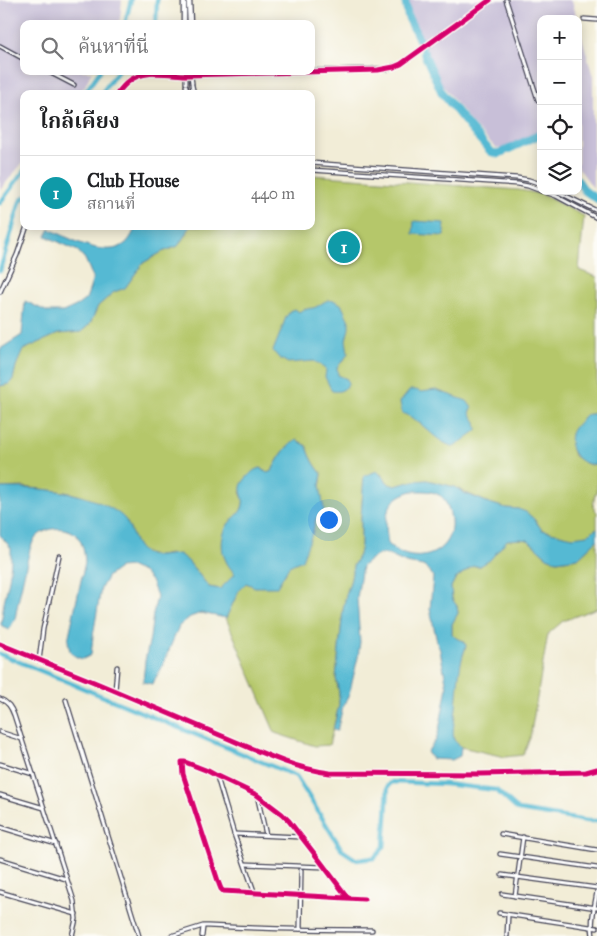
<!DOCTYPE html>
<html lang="th">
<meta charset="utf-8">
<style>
:root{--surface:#fff;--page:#f2f2f2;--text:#202124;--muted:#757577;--line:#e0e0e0;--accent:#1f6fb2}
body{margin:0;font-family:"IM FELL Great Primer","Noto Serif Thai",serif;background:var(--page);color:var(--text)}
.controls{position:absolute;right:15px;top:15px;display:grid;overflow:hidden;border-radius:10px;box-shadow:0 2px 12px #0003}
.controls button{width:45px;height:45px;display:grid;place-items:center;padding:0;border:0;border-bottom:1px solid var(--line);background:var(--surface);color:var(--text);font:25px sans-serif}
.you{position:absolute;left:328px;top:519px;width:18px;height:18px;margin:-12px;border:4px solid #fff;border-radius:50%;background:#1a73e8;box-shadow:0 0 0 8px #1a73e833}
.badge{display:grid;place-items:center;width:32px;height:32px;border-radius:50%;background:var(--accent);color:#fff;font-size:16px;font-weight:700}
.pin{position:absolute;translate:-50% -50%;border:2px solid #fff;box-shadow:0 1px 5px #0006}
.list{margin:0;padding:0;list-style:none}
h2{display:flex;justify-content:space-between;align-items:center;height:65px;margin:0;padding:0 20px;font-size:21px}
h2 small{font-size:16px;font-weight:400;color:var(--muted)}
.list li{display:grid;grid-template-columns:32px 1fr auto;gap:15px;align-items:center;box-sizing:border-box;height:75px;padding:0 20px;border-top:1px solid var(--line)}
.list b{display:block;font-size:19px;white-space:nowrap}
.list p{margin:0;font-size:16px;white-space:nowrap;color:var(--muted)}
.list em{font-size:16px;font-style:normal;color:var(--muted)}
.icon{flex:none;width:28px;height:28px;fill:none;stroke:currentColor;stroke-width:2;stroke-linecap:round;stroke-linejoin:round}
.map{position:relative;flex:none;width:597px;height:936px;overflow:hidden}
.search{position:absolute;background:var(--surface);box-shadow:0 2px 12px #0003;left:20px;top:20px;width:295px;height:55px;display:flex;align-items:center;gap:12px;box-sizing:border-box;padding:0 18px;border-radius:10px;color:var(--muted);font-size:19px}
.panel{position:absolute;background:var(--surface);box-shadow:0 2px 12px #0003;left:20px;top:90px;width:295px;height:140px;border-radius:10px}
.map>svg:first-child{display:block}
.industrial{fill:#c8bfd8}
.green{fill:#b5c76b;stroke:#6c7453}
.water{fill:#54b9d3;stroke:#3b6e87;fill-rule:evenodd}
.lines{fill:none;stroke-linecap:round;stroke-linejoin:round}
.canal{stroke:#54b9d3;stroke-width:4.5}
.river{stroke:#54b9d3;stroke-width:8}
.minor-casing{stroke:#414052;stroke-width:5.5}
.tertiary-casing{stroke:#414052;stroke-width:7}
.minor{stroke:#fff;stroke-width:3}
.tertiary{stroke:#fff;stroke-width:4.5}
.cycleway-casing{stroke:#fdfcf7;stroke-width:8}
.cycleway{stroke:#d6006c;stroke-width:5}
</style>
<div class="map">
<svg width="597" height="936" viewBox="0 0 597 936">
<rect width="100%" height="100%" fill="#fdfcf7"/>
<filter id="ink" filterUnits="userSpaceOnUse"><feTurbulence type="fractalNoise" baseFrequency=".02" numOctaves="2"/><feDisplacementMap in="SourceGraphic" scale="10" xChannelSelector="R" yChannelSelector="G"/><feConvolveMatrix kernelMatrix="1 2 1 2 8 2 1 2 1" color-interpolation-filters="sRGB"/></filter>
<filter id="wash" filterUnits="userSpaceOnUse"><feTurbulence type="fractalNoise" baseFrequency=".0096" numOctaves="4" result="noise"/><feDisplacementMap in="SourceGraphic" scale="20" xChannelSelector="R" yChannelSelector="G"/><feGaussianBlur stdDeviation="1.12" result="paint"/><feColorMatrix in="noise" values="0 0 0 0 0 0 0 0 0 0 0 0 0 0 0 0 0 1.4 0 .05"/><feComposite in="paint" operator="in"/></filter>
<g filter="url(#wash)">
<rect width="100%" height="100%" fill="#f2edd7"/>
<g class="industrial">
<polygon points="0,0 122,0 120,19 117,24 24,24 24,71 92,71 85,86 78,94 24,94 24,161 0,190"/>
<polygon points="408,0 572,0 577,19 541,19 541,130 502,148 496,148 472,124 438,79 412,17"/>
<polygon points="578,23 593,77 593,188 578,167"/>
</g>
<g class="green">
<path d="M311 175 519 190 541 194 584 216 579 270 597 277V413L586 415C572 432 568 433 574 456L590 465 597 464V493L595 494 593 507 597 512V528C594 530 590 534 587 535 573 541 556 534 542 530L534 519 518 509 506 508 489 503 464 492 455 487 427 480 414 481 395 486 389 484 381 474 364 476 361 517V545L359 555 353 566 351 579 346 595 343 610 336 678 339 693V705L329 745 315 746 275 733 226 618 239 590 246 583 256 587 285 574 289 566 312 534 316 518 322 474C315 466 310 457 307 446L297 440C285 446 278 459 272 471L267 473 261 468 240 492 244 501 241 511 228 524 226 561 235 574 220 589 209 587 188 561 169 554 159 556 150 555 140 550 133 539 129 527 81 496 66 492 23 487 0 488V386L9 384 13 379 16 366 22 350 58 334 81 332 90 324 98 306 114 292 125 288 143 263 162 252 178 246 191 226H311Z"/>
<polygon points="520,539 528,540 547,557 557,561 578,558 597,540 597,608 563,621 548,634 530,738 523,755 505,757 461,747 454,740 452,731 455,717 459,668 466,646 464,641 456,638 452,634 452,624 458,613 457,606 452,599 451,587 455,579 473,566 481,566 507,540"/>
</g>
<g class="water">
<polygon points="414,221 445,223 444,236 413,234"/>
<path d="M136 226H191L178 246 162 252 143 263 125 288 114 292 98 306 90 324 81 332 58 334 23 350 16 366 13 379 9 384 0 386V349L22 335 25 301 48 312H63L78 305 86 299 90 288 93 278 89 268 85 259 78 251 46 236 50 229C69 238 107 260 126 243 130 239 134 232 136 226Z"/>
<path d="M328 300 335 301 341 304 349 321V328L346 340 348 353 344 360 337 367 338 375 347 379 348 384C344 391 339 392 332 391L325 377 326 370 319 364 314 361 288 363 279 358 273 351 281 331 286 317 291 310 295 309 299 312C307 306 309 310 316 307 320 305 323 302 328 300Z"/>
<path d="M410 390H416L421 392 436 390 467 401 472 408 470 413 476 422 477 430 454 447C438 442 430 431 417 421 413 418 407 415 402 413L400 402Z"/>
<path d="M597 413V464C580 467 567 451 571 434 572 430 577 424 580 421 582 419 583 417 585 415 588 414 594 414 597 413Z"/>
<path d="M297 440 307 446C310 457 315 466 322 474L320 485 324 510 316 518 312 534 302 560 289 566 277 587H255L246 583 239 590 226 618 201 613 190 617 179 626 161 669 152 684 143 682 145 661 150 638 153 614 157 596 151 581 143 572 131 567 119 568 108 576 101 588 93 636 91 655 83 659C71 656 69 652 68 640L85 562C84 550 82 535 68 530 55 526 38 530 32 544 29 550 28 559 26 566 22 584 18 601 15 619L9 630 1 625 4 602 9 580 11 561V548L0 535V488C35 487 81 490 112 509 116 511 121 515 124 518 134 530 132 549 149 555 158 558 170 554 179 554L188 561 209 587 220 589 235 574C232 570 228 566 226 561 220 549 221 534 229 523 233 518 239 515 242 508 247 494 233 491 248 476 252 472 254 469 261 468L267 473 272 471C278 459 285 446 297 440Z"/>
<path d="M377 471 389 484 395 486 414 481 427 480 455 487 464 493 489 503 506 508 518 509 526 512 534 519 542 530 573 537 587 535 597 528V540L578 558 557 561 547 557 528 540 520 539 507 540 490 560 480 566H473L455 579 451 587 452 599 457 606 458 613 452 624V634L456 638 464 641 466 646C457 669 458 692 455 717 454 725 452 731 454 740L461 747 460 756 452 760 432 759 427 752 436 740 439 730 447 687 440 650 437 642 430 609 433 577 430 571 423 566 406 563 386 554H380L371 559 362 566 357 598 360 642 358 657 349 695 343 706 337 731 333 730 339 705V693L336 678 343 610 346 595 351 579 353 566 359 555 361 545V517L364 476ZM412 491C421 491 431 490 439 495 444 497 446 503 448 508 461 540 433 566 401 553 396 551 392 547 388 544 384 519 384 499 412 491Z"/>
</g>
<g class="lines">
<g class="canal">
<polyline points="125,24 131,0"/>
<polyline points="156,24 157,0"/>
<polyline points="84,94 100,71"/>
<polyline points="101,94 118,71"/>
<polyline points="0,203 24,171"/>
<polyline points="0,271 20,202 24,197"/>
<polyline points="0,654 296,776 342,850 357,860 374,858 384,847 388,786 392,782 445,784 496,790 518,810 587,821 597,821"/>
</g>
<g class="river">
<polyline points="405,0 408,17 417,35 422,46"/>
<polyline points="424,53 442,93 469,127 491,152 498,154 541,134"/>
<polyline points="578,181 585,191 597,199"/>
</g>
</g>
</g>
<g filter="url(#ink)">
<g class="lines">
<defs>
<g id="minor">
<polyline points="506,0 538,100"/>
<polyline points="584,19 597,20"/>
<polyline points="0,46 24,59"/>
<polyline points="47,71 74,85"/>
<polyline points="191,75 192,83"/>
<polyline points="192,85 194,94"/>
<polyline points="186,86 188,94"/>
<path d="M117 94C120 90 124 85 128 82 143 69 167 74 186 75V83"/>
<polyline points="311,163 517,178 529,180 541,184"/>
<polyline points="311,170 518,184 528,186 541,191"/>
<polyline points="542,191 556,196 597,218"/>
<polyline points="556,191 597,211"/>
<polyline points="0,292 17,255 27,226"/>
<path d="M0 644C38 660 76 674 113 690 147 704 181 719 215 733 252 748 290 768 330 773L480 774 586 772 597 769"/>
<polyline points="39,661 43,629 59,556"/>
<polyline points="115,691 117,667"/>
<path d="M0 699C8 702 11 707 14 715L74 901 76 919 72 936"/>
<polyline points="66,700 139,936"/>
<polyline points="0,732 22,739"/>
<polyline points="0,764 33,774"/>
<polyline points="217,777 234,834 255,894"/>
<polyline points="0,795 44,808"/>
<polyline points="257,795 266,835"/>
<polyline points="0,827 56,844"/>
<polyline points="234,834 301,837"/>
<polyline points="501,834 597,850"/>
<polyline points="500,854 597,868"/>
<polyline points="0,859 66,879"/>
<polyline points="245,864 324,867"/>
<polyline points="502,875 597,888"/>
<polyline points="0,892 76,914"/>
<polyline points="502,894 597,908"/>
<polyline points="515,896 523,837"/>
<polyline points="348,898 317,857 289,821 282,814 257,795 217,776 208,771 185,762 182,762 183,774 219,884 221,889 223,891 364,899"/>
<polyline points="499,913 597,928"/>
<polyline points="300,929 301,870"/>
<path d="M171 936 203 926H208C263 929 317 930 372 930"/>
<polyline points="202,936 203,927"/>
<polyline points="507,936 508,915"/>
<path d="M593 936C590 921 595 906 597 891"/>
</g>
<g id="tertiary">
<polyline points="184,0 184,24"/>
<polyline points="189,0 190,24"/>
<polyline points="186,71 186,75 387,69 401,64 490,0"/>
</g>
</defs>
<use href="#minor" class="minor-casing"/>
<use href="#tertiary" class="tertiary-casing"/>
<use href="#minor" class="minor"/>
<use href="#tertiary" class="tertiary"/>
<defs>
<g id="cycleway">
<path d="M117 94C120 90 124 85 128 82 143 69 167 74 186 75L378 70 394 67 401 64 490 0"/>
<path d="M0 644C38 660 76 674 113 690 147 704 181 719 215 733 252 748 290 768 330 773L480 774 586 772 597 769"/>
<polyline points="348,898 317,857 289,821 282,814 257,795 217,776 208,771 185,762 182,762 183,774 219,884 221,889 223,891 364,899"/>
</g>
</defs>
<use href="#cycleway" class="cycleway-casing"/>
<use href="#cycleway" class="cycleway"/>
</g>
</g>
</svg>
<div class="controls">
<button>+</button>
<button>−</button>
<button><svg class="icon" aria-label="locate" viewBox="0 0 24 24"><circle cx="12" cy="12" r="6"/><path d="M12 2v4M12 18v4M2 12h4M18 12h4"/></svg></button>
<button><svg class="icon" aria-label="layers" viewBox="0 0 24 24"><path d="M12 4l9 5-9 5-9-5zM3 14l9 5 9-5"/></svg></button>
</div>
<div class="you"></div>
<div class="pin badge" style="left:344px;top:247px;background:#0f9aa8">1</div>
<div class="search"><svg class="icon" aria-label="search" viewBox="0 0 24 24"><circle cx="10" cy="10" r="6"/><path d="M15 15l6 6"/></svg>ค้นหาที่นี่</div>
<section class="panel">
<h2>ใกล้เคียง<small></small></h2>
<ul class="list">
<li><span class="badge" style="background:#0f9aa8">1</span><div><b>Club House</b><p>สถานที่</p></div><em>440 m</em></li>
</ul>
</section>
</div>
